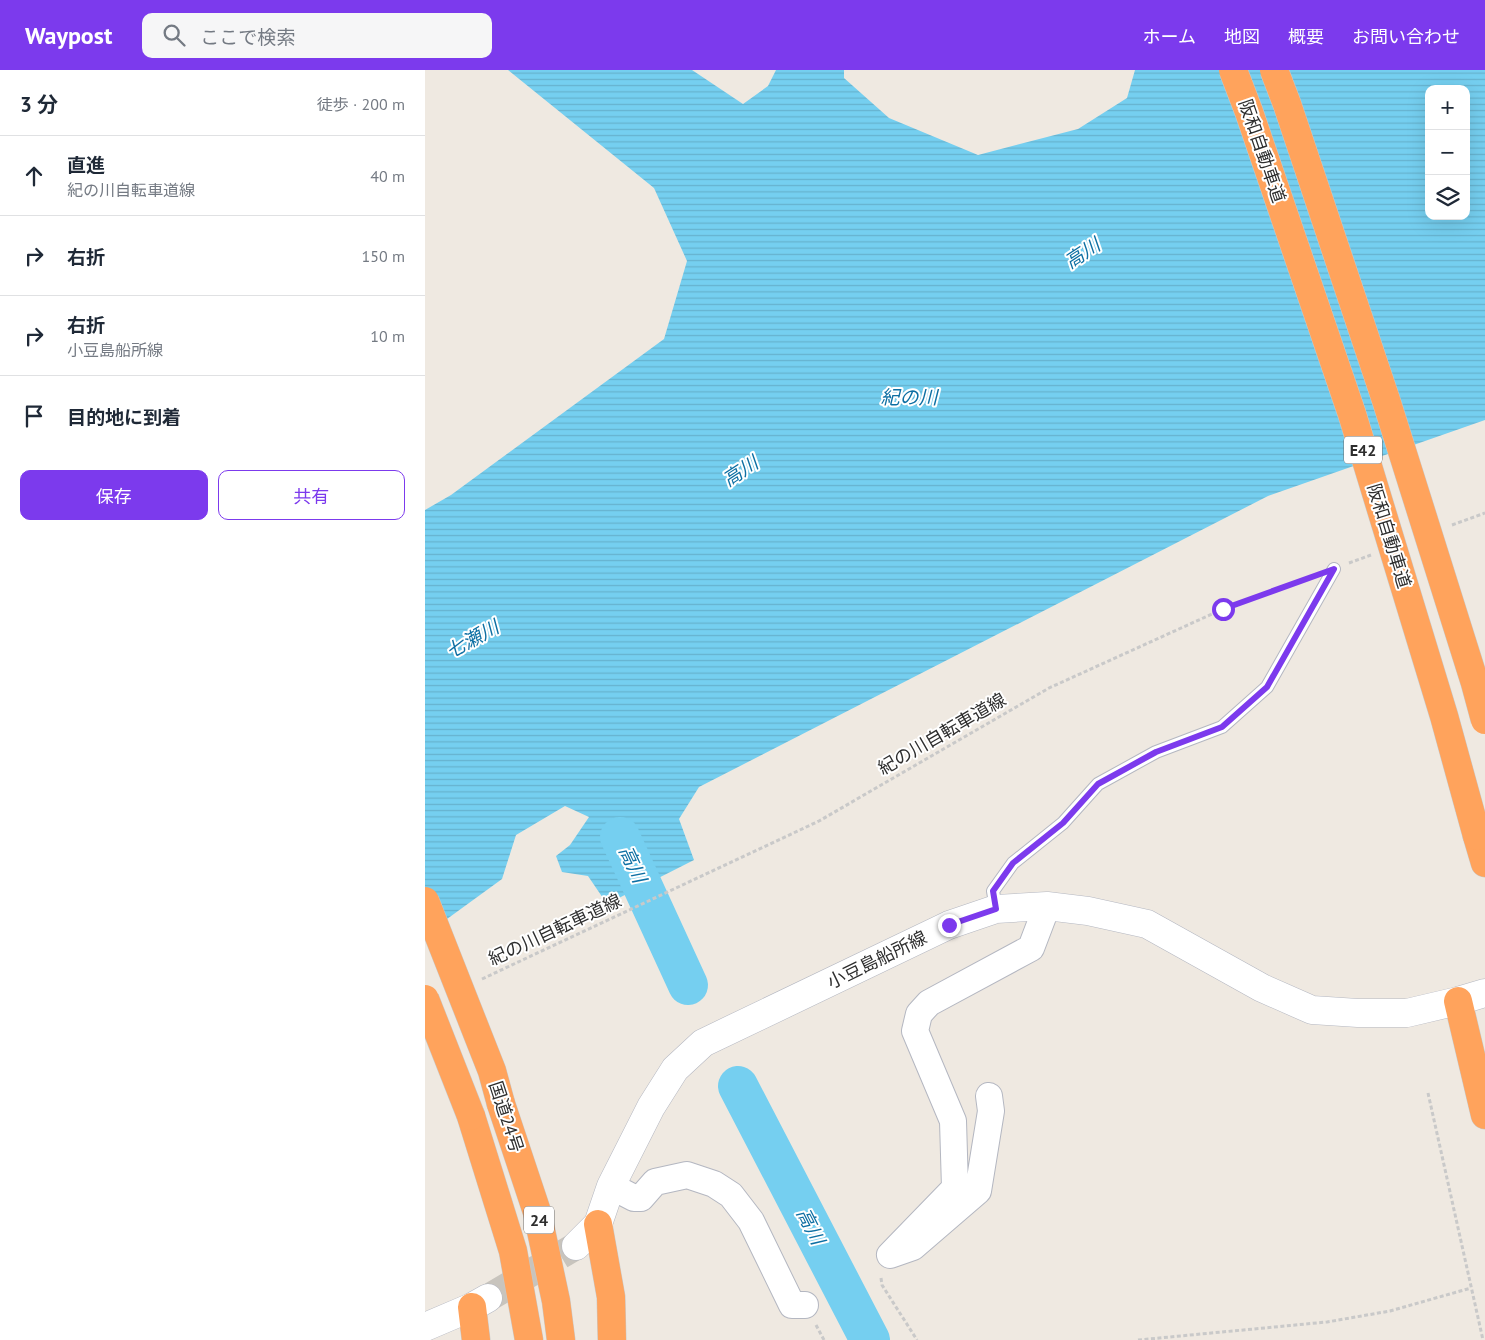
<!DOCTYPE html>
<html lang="ja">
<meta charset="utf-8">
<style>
:root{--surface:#fff;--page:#f6f6f7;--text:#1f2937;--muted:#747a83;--line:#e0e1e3;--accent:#7c3aed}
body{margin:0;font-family:"PT Sans","Noto Sans JP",sans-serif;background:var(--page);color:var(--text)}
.controls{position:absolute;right:15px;top:15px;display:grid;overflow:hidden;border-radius:10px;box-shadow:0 5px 20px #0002}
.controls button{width:45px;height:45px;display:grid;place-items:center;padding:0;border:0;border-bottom:1px solid var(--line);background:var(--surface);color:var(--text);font:25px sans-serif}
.stop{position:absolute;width:15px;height:15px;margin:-11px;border:4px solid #7c3aed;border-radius:50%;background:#fff}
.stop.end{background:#7c3aed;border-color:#fff;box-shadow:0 1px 5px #0008}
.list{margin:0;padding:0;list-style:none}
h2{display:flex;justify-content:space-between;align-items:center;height:65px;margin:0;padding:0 20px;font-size:21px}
h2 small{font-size:16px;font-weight:400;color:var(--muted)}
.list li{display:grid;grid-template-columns:32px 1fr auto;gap:15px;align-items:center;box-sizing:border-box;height:80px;padding:0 20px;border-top:1px solid var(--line)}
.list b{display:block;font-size:19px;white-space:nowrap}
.list p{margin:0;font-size:16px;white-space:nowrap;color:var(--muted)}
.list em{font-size:16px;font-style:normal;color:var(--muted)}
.actions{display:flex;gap:10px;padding:15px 20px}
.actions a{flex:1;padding:11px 0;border:1px solid var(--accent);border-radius:10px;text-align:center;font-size:18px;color:var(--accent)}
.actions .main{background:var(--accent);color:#fff}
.icon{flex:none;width:28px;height:28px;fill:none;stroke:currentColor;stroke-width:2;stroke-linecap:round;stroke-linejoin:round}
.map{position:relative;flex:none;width:1060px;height:1270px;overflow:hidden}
header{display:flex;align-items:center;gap:30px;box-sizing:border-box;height:70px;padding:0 25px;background:var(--accent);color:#fff}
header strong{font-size:24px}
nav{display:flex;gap:28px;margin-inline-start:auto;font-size:18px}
.search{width:350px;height:45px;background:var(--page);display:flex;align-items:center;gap:12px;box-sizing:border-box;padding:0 18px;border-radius:10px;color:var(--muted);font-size:19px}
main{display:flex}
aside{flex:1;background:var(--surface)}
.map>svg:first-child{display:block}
.water{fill:url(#water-rules);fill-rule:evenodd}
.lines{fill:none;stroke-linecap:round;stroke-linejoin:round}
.river{stroke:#75cff0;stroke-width:40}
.secondary-tunnel{stroke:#c8c4bd;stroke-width:28;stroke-dasharray:28 14;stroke-linecap:butt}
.lane-casing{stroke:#b4b7c1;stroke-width:14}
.street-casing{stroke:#b4b7c1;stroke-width:28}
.secondary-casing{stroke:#b4b7c1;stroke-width:29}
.highway-casing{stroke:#c9c9c9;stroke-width:29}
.path{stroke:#c9c9c9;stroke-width:3;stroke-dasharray:4 2.5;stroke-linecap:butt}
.lane{stroke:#fff;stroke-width:12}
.street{stroke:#fff;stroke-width:26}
.secondary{stroke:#fff;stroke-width:28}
.highway{stroke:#ffa35c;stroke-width:28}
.highway-bridge-casing{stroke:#c9c9c9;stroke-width:29;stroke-linecap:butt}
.highway-bridge{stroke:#ffa35c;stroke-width:28}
.route{stroke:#7c3aed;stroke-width:6}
.labels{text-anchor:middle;stroke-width:4;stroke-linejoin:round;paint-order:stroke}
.shield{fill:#fff;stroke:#6d6d6d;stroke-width:1}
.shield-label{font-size:16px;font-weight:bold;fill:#2e2e2e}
.street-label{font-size:18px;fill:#2e2e2e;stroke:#fff}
.water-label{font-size:19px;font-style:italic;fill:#0d6fa3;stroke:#fff}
</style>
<header>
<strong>Waypost</strong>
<div class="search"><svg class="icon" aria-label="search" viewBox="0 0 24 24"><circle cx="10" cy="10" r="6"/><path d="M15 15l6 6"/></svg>ここで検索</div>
<nav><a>ホーム</a><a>地図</a><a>概要</a><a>お問い合わせ</a></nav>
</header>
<main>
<aside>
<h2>3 分<small>徒歩 · 200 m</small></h2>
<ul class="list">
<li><svg class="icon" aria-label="ahead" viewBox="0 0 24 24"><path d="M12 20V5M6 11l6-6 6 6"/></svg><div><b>直進</b><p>紀の川自転車道線</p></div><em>40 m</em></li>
<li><svg class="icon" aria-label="right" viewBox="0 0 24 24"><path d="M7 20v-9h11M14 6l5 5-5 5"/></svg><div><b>右折</b></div><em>150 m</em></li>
<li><svg class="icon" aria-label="right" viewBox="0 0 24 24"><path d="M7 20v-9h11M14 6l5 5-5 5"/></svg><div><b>右折</b><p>小豆島船所線</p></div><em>10 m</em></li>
<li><svg class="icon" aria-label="arrive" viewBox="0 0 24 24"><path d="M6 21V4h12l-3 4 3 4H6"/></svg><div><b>目的地に到着</b></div></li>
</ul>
<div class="actions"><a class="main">保存</a><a>共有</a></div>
</aside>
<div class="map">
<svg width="1060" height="1270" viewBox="0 0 1060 1270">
<defs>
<pattern id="water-rules" width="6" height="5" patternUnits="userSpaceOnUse" patternTransform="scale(1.25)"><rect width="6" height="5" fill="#75cff0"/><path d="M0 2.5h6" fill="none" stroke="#66b2ce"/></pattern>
</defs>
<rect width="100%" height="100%" fill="#efe9e1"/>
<path class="water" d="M83 0H267L318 34 343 16 351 0H419V8L464 48 553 85 653 59 702 28 710 0H1060V350L843 426 274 717 254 749 269 790 182 834 163 806 137 802 131 786 145 775 164 747 140 736 91 765 77 809 0 865V440L26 425 239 269 262 191 229 118ZM1004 19H1041V146H1004Z"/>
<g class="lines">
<g class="river">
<polyline points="195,767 263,915"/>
<polyline points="313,1016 445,1270"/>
</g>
<polyline class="secondary-tunnel" points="63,1228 151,1176"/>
<defs>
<polyline id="lane" points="571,839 568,821 588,793 638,753 673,714 731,682 797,657 842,617 909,499"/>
<g id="street">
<polyline points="564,1026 566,1041 553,1121 488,1177 465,1185 530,1118 528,1051 490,961 494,944 504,933 606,878 622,836"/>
<polyline points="186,1116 209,1128 216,1128 230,1112 262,1105 289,1114 306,1125 326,1151 367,1235 380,1235"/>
</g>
<g id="secondary">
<polyline points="151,1176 173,1154 186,1116 226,1037 250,999 278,973 524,855 571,839 622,836 663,841 722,854 837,918 887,940 933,943 982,943 1033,931 1060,923"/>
<polyline points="0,1257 47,1237 63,1228"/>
</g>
<g id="highway">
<polyline points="1052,766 1060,793"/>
<polyline points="1033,931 1060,1045"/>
<polyline points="76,1034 112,1142 131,1231 136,1270"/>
<polyline points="46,1046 88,1181 104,1270"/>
<polyline points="173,1154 186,1227 187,1270"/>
<polyline points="47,1237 51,1270"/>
</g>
</defs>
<use href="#lane" class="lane-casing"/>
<use href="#street" class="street-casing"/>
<use href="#secondary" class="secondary-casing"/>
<use href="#highway" class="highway-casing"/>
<g class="path">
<polyline points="1027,455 1060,443"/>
<polyline points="924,493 946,485"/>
<polyline points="57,909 394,751 624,618 798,539 883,508"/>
<polyline points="1003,1023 1058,1270"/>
<polyline points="456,1208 457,1215 492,1270"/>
<polyline points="391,1255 399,1270"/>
<polyline points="713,1270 902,1252 965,1241 1046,1218"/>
</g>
<use href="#lane" class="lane"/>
<use href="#street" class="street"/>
<use href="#secondary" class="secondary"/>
<use href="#highway" class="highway"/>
<defs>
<g id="highway-bridge">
<polyline points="808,0 824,42 927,344 1019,646 1052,766"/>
<polyline points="849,0 862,34 961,330 1050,613 1060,650"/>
<polyline points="0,831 67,1001 76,1034"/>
<polyline points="0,929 46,1046"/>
</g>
</defs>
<use href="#highway-bridge" class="highway-bridge-casing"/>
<use href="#highway-bridge" class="highway-bridge"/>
</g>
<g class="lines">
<polyline class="route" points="524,855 571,839 568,821 588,793 638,753 673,714 731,682 797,657 842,617 909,499 798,539"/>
</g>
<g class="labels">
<g class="shield">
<rect x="919" y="366.5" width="38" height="27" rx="4"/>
<rect x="99" y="1136.5" width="30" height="27" rx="4"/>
</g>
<g class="shield-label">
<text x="938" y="386">E42</text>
<text x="114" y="1156">24</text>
</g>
<g class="street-label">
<text transform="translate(837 81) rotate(71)" y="6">阪和自動車道</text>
<text transform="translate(964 466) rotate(73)" y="6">阪和自動車道</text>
<text transform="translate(517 664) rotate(-30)" y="6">紀の川自転車道線</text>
<text transform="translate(130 860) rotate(-25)" y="6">紀の川自転車道線</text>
<text transform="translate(452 890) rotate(-26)" y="6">小豆島船所線</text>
<text transform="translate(81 1047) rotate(72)" y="6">国道24号</text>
</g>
<g class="water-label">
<text transform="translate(657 183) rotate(-33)" y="7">高川</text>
<text x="484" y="334">紀の川</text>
<text transform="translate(315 401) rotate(-33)" y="7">高川</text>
<text transform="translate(47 569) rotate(-29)" y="7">七瀬川</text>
<text transform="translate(208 794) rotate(65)" y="7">高川</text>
<text transform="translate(386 1156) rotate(63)" y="7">高川</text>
</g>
</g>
</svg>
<div class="controls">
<button>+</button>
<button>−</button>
<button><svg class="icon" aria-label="layers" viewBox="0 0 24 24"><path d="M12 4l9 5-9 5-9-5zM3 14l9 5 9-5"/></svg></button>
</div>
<div class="stop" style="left:798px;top:539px"></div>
<div class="stop end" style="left:524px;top:855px"></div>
</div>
</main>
